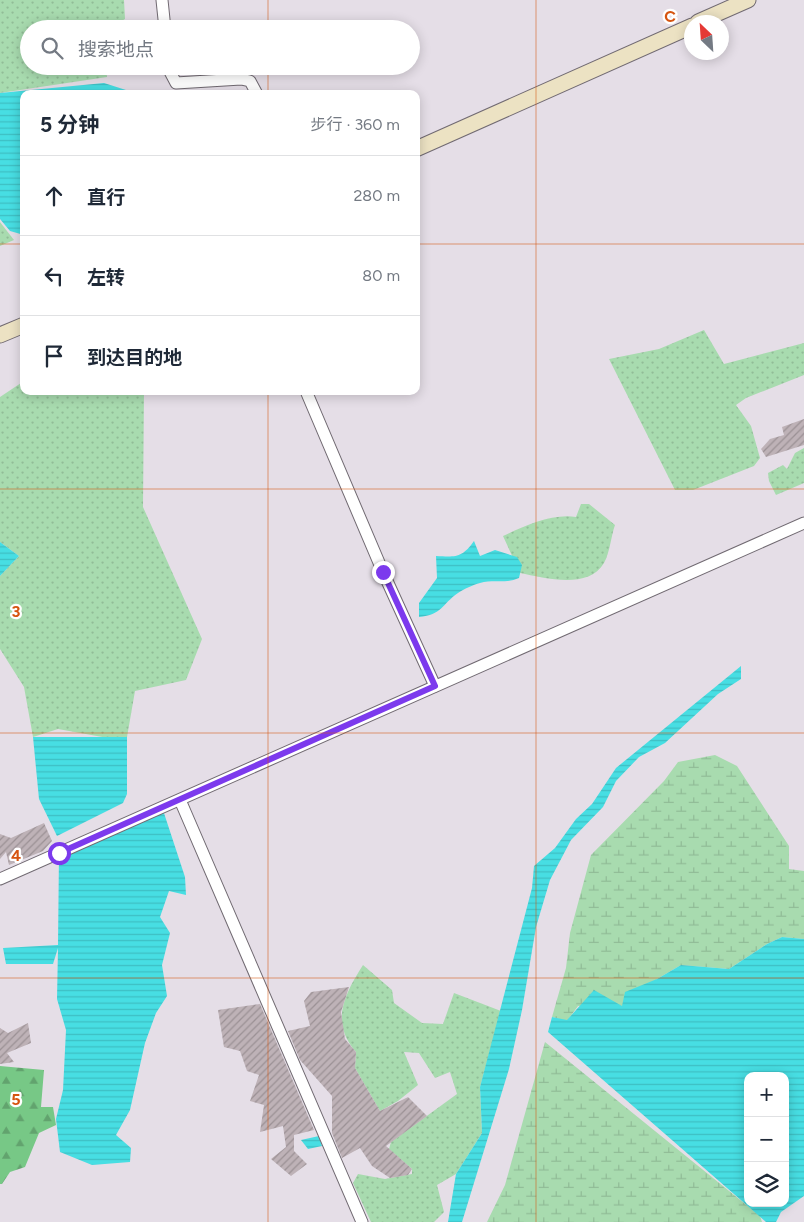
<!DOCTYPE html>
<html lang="zh">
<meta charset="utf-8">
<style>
:root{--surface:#fff;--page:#f6f6f7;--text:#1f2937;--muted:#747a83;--line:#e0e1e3}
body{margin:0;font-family:Figtree,"Noto Sans SC",sans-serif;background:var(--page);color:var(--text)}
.controls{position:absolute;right:15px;bottom:15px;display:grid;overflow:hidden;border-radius:10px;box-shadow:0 2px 12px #0003}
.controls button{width:45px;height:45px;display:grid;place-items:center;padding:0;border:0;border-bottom:1px solid var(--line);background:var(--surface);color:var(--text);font:25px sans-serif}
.compass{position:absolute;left:684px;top:15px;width:45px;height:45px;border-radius:50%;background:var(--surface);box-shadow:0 2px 12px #0003;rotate:335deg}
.stop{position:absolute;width:15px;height:15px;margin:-11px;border:4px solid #7c3aed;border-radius:50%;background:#fff}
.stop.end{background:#7c3aed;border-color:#fff;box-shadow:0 1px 5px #0008}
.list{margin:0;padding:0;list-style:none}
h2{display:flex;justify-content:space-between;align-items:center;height:65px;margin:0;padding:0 20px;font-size:21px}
h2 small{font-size:16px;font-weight:400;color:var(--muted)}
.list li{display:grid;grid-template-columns:32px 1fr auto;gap:15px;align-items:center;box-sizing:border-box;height:80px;padding:0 20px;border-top:1px solid var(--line)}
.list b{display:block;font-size:19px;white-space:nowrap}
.list em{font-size:16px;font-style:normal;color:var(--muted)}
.icon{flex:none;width:28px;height:28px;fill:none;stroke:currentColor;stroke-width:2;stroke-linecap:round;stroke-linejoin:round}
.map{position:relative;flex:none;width:804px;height:1222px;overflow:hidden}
.search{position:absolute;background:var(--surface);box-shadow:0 2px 12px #0003;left:20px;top:20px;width:400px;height:55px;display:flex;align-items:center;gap:12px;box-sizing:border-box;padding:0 18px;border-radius:28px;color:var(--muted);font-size:19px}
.panel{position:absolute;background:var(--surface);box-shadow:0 2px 12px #0003;left:20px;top:90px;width:400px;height:305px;border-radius:10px}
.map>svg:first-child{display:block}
.grass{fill:url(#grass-dots)}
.forest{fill:url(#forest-firs)}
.wetland{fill:url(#wetland-marsh)}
.water{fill:url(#water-rules);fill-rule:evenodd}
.building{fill:url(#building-hatch)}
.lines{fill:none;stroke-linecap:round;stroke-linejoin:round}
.street-casing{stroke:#716a72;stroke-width:13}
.secondary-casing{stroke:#716a72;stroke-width:17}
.street{stroke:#fff;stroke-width:11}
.secondary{stroke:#ece2c3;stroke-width:15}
.route{stroke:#7c3aed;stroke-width:6}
.grid{fill:none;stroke:#d65410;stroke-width:1;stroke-opacity:0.55}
.grid-label{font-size:16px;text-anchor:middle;font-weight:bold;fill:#d65410;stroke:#fff;stroke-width:4.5;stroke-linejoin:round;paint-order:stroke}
</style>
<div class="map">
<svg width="804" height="1222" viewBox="0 0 804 1222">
<defs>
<pattern id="grass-dots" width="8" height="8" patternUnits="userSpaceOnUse" patternTransform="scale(1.25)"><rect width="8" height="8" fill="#a8dbaf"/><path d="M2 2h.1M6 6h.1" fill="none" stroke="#91bc97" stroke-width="1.8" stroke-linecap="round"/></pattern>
<pattern id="forest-firs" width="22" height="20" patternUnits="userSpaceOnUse" patternTransform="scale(1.25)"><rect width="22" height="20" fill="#77c886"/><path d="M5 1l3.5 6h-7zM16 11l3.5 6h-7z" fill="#62a36e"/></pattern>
<pattern id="wetland-marsh" width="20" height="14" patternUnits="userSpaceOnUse" patternTransform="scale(1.25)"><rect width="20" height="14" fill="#a8dbaf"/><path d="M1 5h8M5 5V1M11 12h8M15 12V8" fill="none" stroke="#91bc97"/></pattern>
<pattern id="water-rules" width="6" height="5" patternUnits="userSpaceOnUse" patternTransform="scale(1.25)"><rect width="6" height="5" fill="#47dee3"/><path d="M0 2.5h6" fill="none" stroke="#3ebfc3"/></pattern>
<pattern id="building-hatch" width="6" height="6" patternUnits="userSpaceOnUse" patternTransform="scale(1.25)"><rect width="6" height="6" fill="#beb2b7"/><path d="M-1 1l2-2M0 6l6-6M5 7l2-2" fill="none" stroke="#9b9195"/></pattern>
</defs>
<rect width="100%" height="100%" fill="#e5dee7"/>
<g class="grass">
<polygon points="0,0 124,0 125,19 107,29 29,29 29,66 106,66 107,77 0,93"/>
<polygon points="0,222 14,240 0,246"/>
<polygon points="704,330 724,364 804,343 804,375 746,398 736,405 751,426 760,458 754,466 693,490 675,490 609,359 659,349"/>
<polygon points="24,381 24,391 144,391 143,507 202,639 186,680 135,691 127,737 108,738 58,729 33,737 24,687 0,649 0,576 19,556 0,542 0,397"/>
<polygon points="804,448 804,483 776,495 769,481 768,473 783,465 787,469 795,453"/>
<path d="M581 504H589L615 525C611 536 610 552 604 563 588 590 545 578 520 573L503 536C524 526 553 513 576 517Z"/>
<path d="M363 965 392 990 394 1003 422 1023 443 1024 454 993 501 1011 480 1087 482 1133 456 1174 437 1185 444 1212 434 1222H371L353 1183 358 1174 385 1179 412 1174V1169L389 1149 391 1142 457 1094 450 1072 435 1078 419 1053 404 1052 418 1085 398 1101 380 1111 355 1068 356 1052C330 1022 344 995 363 965Z"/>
</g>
<polygon class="forest" points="0,1066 44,1070 41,1107 53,1107 56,1125 39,1133 25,1167 10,1172 2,1184 0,1184"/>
<g class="wetland">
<polygon points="715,755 737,766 789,846 789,869 804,871 804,939 782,937 767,944 729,969 681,965 657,979 622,1006 578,1006 567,1021 552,1017 566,968 570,933 591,855 664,781 678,762"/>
<polygon points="545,1042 760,1216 762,1222 487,1222 505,1185"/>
</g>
<g class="water">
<polygon points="104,83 126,90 128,94 24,94 24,235 10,231 0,219 0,93"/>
<path d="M474 541 480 556 495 550 517 557 522 565 519 578C506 584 493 579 480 583 473 585 464 589 458 593 442 604 442 615 419 617V603L437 578 436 556C456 557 462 558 474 541Z"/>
<polygon points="0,542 19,556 0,576"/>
<polygon points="741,666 741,679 718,694 665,743 639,757 616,781 603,807 571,840 550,880 536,927 522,1010 509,1069 462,1222 448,1222 456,1174 482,1133 480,1087 532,888 534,866 555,848 576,819 592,804 616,768"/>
<polygon points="33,737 127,737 127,794 123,803 57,836 39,799"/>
<polygon points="162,807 185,877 186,895 169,891 160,917 170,933 162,965 167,996 156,1013 145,1043 130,1110 116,1135 131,1148 130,1162 92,1165 60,1152 56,1119 63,1090 66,1030 57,999 58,948 53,964 6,964 3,948 58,945 59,853"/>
<path d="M782 937 804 939V1196L781 1212 776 1222H766L548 1032 552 1017 567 1020 594 990 622 1006 625 992 657 979 681 965 729 969 767 944ZM748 1076H785V1203H748Z"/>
<polygon points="319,1136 322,1146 308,1149 301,1140"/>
</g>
<g class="building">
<polygon points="804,419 804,445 766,457 761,449 770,439 784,435 782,427"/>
<polygon points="44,823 52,841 43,851 9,865 6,852 0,859 0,834 11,838"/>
<polygon points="349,987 341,1012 345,1039 356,1052 355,1068 380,1111 408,1097 427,1116 386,1146 412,1169 408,1175 390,1178 372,1166 360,1148 342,1158 332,1133 332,1096 300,1060 288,1031 310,1026 304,1001 311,992"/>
<polygon points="260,1004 314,1130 294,1135 294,1151 307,1164 291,1176 271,1159 286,1147 283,1126 260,1132 264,1105 250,1101 259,1075 247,1071 240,1051 224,1047 218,1010"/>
<polygon points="28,1023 31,1043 7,1053 14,1062 0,1064 0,1028 8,1033"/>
</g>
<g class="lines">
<defs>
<g id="street">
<polyline points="162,0 165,29"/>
<polyline points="167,66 176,83 241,79 250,81 257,94"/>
<polyline points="306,391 383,572 435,686"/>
<polyline points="180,800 362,1222"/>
<polyline points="0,879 804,523"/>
</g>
<g id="secondary">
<polyline points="698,22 748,0"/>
<polyline points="416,149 692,26"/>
<polyline points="0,335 24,325"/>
</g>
</defs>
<use href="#street" class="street-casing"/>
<use href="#secondary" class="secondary-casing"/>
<use href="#street" class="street"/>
<use href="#secondary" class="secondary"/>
</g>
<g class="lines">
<polyline class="route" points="59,853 435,686 383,572"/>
</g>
<path class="grid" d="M268 0V29M536 0V1222M268 66V94M0 244H24M416 244H804M268 391V1222M0 489H804M0 733H804M0 978H804"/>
<g class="grid-label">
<text x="670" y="22">C</text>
<text x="16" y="617">3</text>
<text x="16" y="861">4</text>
<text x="16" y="1105">5</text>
</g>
</svg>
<div class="controls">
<button>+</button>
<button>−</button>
<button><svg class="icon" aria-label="layers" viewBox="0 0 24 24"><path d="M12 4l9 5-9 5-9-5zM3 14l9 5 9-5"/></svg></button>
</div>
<svg class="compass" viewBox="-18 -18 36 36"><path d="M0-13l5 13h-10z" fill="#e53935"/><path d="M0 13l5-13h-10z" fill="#747a83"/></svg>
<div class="stop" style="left:59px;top:853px"></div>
<div class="stop end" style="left:383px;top:572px"></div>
<div class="search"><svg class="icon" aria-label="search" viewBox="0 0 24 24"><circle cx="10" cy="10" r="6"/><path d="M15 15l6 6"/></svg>搜索地点</div>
<section class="panel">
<h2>5 分钟<small>步行 · 360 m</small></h2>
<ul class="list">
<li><svg class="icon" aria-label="ahead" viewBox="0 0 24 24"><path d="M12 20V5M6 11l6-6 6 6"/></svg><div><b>直行</b></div><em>280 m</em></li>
<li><svg class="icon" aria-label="left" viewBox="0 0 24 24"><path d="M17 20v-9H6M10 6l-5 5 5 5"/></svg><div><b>左转</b></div><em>80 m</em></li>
<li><svg class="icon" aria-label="arrive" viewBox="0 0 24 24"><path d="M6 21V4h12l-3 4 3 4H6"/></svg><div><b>到达目的地</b></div></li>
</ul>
</section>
</div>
